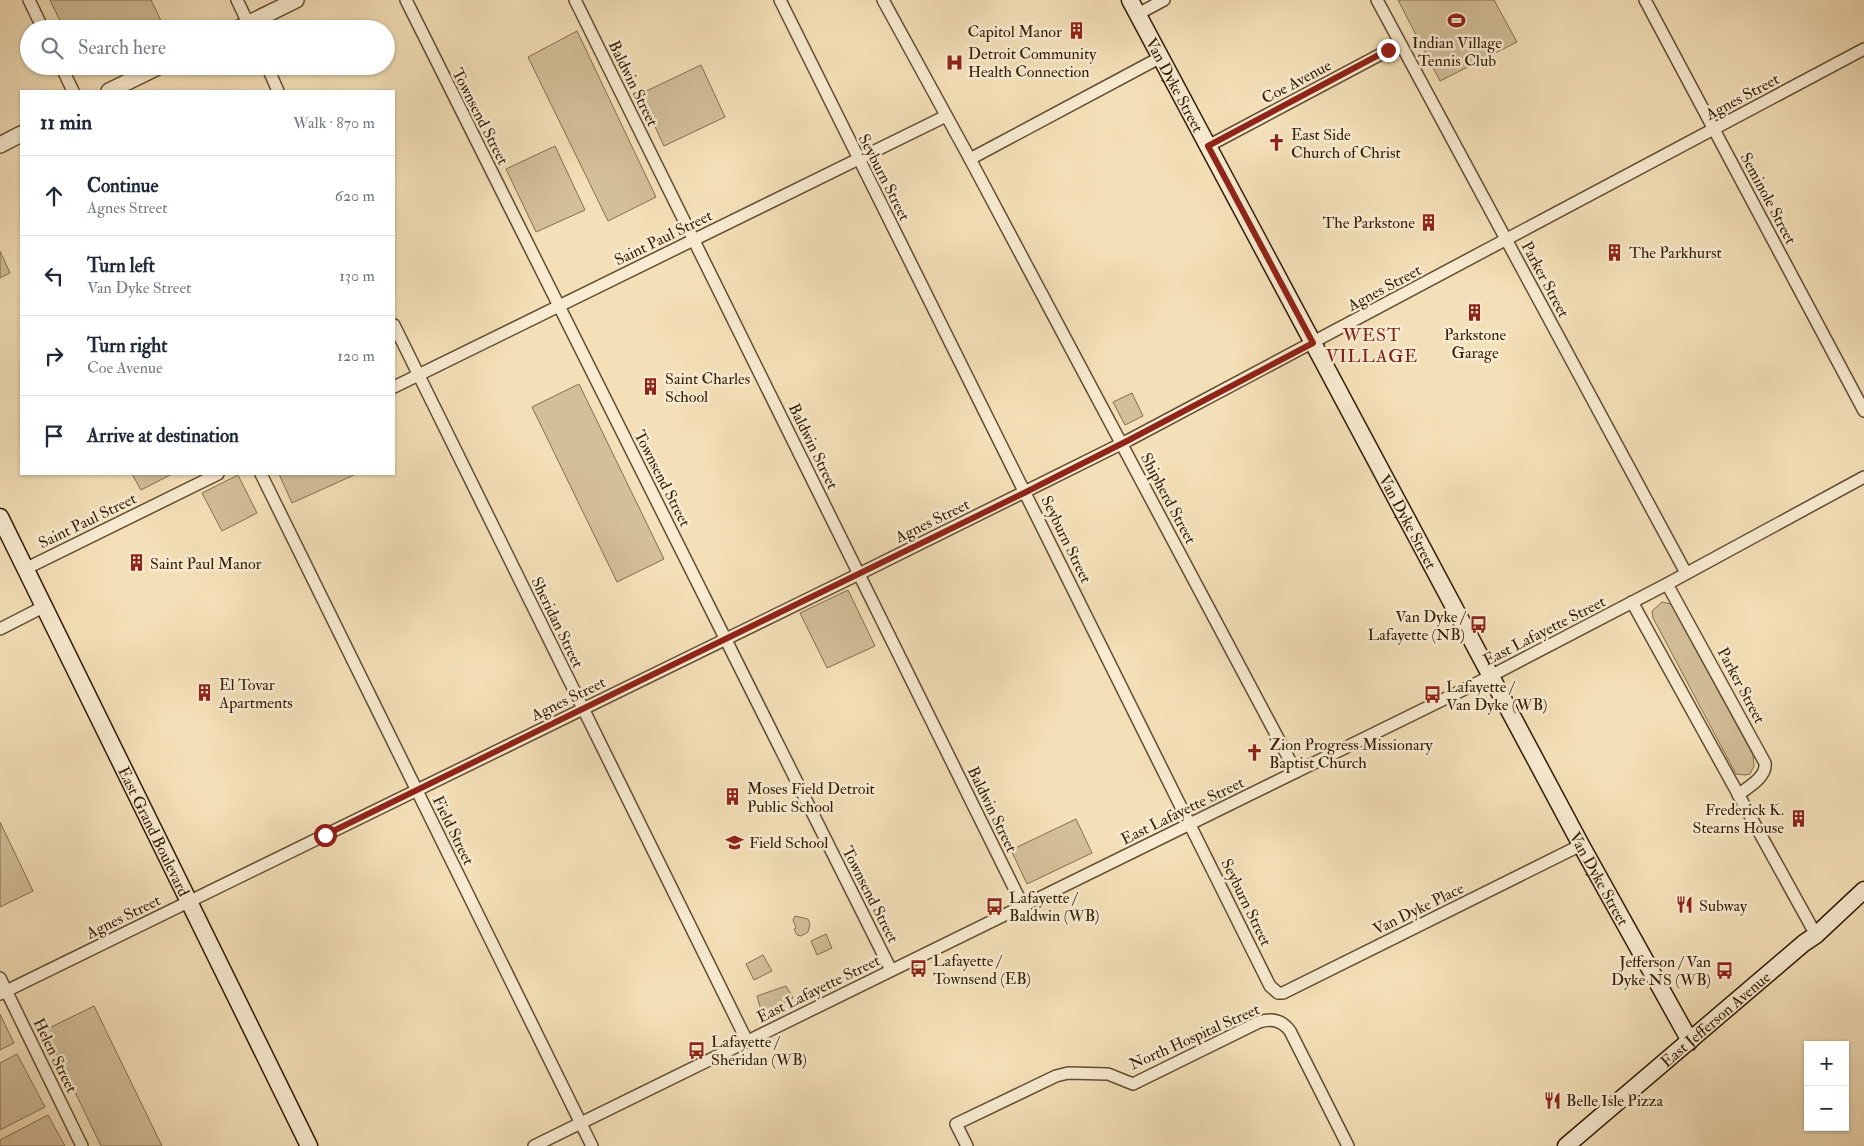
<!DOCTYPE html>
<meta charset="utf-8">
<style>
:root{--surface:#fff;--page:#f6f6f7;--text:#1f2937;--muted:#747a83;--line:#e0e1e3}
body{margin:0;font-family:"IM FELL Double Pica",serif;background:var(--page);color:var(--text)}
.controls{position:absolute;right:15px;bottom:15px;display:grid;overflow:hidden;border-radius:0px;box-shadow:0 1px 4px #0004}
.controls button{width:45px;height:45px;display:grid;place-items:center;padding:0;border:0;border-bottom:1px solid var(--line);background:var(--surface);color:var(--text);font:25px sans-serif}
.stop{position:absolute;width:15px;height:15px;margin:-11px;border:4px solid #8f2418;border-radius:50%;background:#fff}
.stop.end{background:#8f2418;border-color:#fff;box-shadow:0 1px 5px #0008}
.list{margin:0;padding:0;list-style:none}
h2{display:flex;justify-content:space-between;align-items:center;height:65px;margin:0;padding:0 20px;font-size:21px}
h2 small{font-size:16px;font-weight:400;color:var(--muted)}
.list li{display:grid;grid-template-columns:32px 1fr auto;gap:15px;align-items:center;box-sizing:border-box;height:80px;padding:0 20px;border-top:1px solid var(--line)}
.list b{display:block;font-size:19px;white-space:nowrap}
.list p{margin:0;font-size:16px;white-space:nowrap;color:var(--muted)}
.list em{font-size:16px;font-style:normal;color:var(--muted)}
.icon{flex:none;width:28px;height:28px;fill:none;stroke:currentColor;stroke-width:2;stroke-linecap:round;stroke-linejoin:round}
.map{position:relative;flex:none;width:1864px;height:1146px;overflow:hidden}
.search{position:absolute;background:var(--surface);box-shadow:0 1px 4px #0004;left:20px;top:20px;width:375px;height:55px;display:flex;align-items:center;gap:12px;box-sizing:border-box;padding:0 18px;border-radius:28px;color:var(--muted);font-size:19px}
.panel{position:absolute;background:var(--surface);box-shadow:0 1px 4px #0004;left:20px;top:90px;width:375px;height:385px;border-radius:0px}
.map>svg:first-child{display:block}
.green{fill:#d3bf99;stroke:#826e4e}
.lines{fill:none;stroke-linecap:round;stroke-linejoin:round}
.minor-casing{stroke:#624d30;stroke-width:14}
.tertiary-casing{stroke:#624d30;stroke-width:18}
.secondary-casing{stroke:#321c03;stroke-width:19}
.minor{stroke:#f8ebd1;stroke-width:11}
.tertiary{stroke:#f8ebd1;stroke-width:15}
.secondary{stroke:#f8ebd1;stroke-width:16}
.route{stroke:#8f2418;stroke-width:6}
.labels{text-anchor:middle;stroke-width:5;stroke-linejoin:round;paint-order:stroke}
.poi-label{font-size:16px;fill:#321c03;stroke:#f8ebd1;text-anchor:start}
.street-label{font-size:16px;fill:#321c03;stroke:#f8ebd1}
.neighbourhood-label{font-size:18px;letter-spacing:1px;fill:#7a1f14;stroke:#f8ebd1}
</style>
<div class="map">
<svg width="1864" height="1146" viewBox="0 0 1864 1146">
<rect width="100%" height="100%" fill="#f4e0b8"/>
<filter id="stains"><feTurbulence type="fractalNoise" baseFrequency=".004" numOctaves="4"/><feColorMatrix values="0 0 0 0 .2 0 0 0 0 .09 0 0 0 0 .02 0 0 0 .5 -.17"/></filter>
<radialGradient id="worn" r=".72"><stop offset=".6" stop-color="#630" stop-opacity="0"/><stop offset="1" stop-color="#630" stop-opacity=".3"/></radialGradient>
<g class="green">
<polygon points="50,0 151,0 165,29 64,29"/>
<polygon points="1398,0 1494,0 1517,42 1440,81"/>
<polygon points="577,31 656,197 608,221 528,57"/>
<polygon points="701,65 725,117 664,146 640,94"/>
<polygon points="555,146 585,210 536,232 506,169"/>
<polygon points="0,251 10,273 0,278"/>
<polygon points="579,384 664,559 617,582 532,407"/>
<polygon points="1132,393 1143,416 1125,425 1113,402"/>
<polygon points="132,474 172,474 141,490"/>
<polygon points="279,474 354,474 354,475 292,503"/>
<polygon points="238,475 257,513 222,531 202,493"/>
<polygon points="848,590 875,646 827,668 800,613"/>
<polygon points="1662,602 1671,604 1753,755 1754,766 1750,774 1745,775 1736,774 1653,618 1652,611"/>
<polygon points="1076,819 1092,853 1027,884 1011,850"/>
<polygon points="0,822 33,891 0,907"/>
<polygon points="795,916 808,919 810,924 808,932 801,936 797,935 794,929 796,928 793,920"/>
<polygon points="826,934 832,948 817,955 811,941"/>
<polygon points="763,955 772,971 754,980 746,964"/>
<polygon points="786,986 793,998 766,1013 761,1010 757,996"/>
<polygon points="94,1006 162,1146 101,1146 45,1030"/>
<polygon points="0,1014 14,1043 0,1050"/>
<polygon points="17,1054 45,1107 0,1130 0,1063"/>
<polygon points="48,1115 65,1146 0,1146 0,1140"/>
</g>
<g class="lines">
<defs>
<g id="minor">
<polyline points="29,0 43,29"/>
<polyline points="237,0 251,29"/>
<polyline points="406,0 891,970"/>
<polyline points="575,0 1023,906"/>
<polyline points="780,0 1270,986 1278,993 1283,993 1581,845"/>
<polyline points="883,0 970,159 1296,772"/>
<polyline points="1377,0 1686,573"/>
<polyline points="1645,0 1864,411"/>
<polyline points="1138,14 1164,0"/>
<polyline points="61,66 73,91"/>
<polyline points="267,66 278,91"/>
<polyline points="1208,146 1400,44"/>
<polyline points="970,159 1161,57"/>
<polyline points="394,325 747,1041"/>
<polyline points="394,387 946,116"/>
<polyline points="261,474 592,1146"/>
<polyline points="25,569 218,474"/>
<path d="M1667 584 1765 763C1767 777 1748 787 1738 795"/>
<polyline points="1632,602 1816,935"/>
<polyline points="0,629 43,607"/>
<polyline points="0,978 82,1146"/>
<polyline points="0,994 859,574 1129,440 1864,49"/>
<polyline points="534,1146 1479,682 1667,584 1864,477"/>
<path d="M967 1146 956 1124 1056 1076 1068 1073 1108 1074 1133 1084 1259 1022C1271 1018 1282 1020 1290 1031L1348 1146"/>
</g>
<g id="tertiary">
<polyline points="237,29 296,0"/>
<polyline points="109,91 160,66"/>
<polyline points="0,145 21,134"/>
</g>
<g id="secondary">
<path id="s1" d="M1130 0 1581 845 1690 1041"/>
<path id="s2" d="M0 517 309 1146"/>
<path id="s3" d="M1566 1146 1804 943 1816 935 1864 890"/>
</g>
</defs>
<use href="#minor" class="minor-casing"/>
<use href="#tertiary" class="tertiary-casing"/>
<use href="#secondary" class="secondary-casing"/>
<use href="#minor" class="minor"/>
<use href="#tertiary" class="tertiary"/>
<use href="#secondary" class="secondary"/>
</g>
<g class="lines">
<polyline class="route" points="325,835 1026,492 1129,440 1313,343 1208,146 1388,50"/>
</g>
<defs>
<symbol id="stadium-bare" viewBox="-9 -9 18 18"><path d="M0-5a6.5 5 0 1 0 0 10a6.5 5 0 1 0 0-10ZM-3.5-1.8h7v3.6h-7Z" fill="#8f2418" stroke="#f8ebd1" stroke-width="2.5" paint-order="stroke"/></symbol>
<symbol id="building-bare" viewBox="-9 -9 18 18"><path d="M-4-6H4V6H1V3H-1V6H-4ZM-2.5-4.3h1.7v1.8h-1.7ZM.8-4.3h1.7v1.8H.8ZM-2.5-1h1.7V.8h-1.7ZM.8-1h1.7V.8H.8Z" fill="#8f2418" stroke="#f8ebd1" stroke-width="2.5" paint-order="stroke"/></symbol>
<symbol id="hospital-bare" viewBox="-9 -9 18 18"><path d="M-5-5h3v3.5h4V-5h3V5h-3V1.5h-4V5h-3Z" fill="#8f2418" stroke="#f8ebd1" stroke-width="2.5" paint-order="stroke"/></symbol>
<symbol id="church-bare" viewBox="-9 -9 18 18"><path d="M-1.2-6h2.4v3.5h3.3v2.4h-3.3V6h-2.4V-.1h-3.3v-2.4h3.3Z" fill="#8f2418" stroke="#f8ebd1" stroke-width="2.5" paint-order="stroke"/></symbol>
<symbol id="bus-bare" viewBox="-9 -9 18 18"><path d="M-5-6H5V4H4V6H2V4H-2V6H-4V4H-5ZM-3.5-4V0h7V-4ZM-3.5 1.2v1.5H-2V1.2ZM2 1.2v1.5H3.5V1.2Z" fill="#8f2418" stroke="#f8ebd1" stroke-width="2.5" paint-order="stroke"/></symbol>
<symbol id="school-bare" viewBox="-9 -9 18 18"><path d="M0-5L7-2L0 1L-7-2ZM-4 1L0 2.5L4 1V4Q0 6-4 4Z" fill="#8f2418" stroke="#f8ebd1" stroke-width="2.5" paint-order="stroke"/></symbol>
<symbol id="restaurant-bare" viewBox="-9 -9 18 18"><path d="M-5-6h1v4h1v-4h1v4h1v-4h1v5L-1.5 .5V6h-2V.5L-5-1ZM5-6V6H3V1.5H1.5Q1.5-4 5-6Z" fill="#8f2418" stroke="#f8ebd1" stroke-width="2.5" paint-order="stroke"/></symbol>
</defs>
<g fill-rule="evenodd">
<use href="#stadium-bare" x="1444" y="8" width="25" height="25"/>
<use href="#building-bare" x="1064" y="18" width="25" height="25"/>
<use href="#hospital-bare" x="942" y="50" width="25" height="25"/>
<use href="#church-bare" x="1264" y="130" width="25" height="25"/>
<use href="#building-bare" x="1416" y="210" width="25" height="25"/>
<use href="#building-bare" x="1602" y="240" width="25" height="25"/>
<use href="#building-bare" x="1462" y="300" width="25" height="25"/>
<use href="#building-bare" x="638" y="374" width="25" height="25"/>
<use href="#building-bare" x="124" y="550" width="25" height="25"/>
<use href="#bus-bare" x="1466" y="612" width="25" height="25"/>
<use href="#building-bare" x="192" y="680" width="25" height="25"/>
<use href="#bus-bare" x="1420" y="682" width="25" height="25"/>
<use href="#church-bare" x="1242" y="740" width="25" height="25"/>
<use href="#building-bare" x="720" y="784" width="25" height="25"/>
<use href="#building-bare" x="1786" y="806" width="25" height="25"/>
<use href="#school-bare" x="722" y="830" width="25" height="25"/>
<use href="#restaurant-bare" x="1672" y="892" width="25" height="25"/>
<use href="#bus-bare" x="982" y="894" width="25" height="25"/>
<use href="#bus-bare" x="906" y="956" width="25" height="25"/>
<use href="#bus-bare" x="1712" y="958" width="25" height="25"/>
<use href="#bus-bare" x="684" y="1038" width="25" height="25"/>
<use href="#restaurant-bare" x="1540" y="1088" width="25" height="25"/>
</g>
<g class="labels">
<g class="poi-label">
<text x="1062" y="37" text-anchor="end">Capitol Manor</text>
<text x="1457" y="48" text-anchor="middle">Indian Village<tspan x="1457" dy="18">Tennis Club</tspan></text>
<text x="968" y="59">Detroit Community<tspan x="968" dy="18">Health Connection</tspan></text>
<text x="1291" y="140">East Side<tspan x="1291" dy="18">Church of Christ</tspan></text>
<text x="1415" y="228" text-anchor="end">The Parkstone</text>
<text x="1629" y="258">The Parkhurst</text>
<text x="1475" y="340" text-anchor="middle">Parkstone<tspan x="1475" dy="18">Garage</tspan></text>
<text x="665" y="384">Saint Charles<tspan x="665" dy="18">School</tspan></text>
<text x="150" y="569">Saint Paul Manor</text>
<text x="1465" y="622" text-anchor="end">Van Dyke /<tspan x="1465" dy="18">Lafayette (NB)</tspan></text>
<text x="219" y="690">El Tovar<tspan x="219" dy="18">Apartments</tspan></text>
<text x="1446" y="692">Lafayette /<tspan x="1446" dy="18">Van Dyke (WB)</tspan></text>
<text x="1269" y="750">Zion Progress Missionary<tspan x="1269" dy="18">Baptist Church</tspan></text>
<text x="747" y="794">Moses Field Detroit<tspan x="747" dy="18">Public School</tspan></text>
<text x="1784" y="815" text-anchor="end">Frederick K.<tspan x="1784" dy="18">Stearns House</tspan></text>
<text x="749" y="848">Field School</text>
<text x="1009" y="903">Lafayette /<tspan x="1009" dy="18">Baldwin (WB)</tspan></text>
<text x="1699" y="911">Subway</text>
<text x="933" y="966">Lafayette /<tspan x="933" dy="18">Townsend (EB)</tspan></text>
<text x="1711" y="967" text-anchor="end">Jefferson / Van<tspan x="1711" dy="18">Dyke NS (WB)</tspan></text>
<text x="711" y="1047">Lafayette /<tspan x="711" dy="18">Sheridan (WB)</tspan></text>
<text x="1566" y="1106">Belle Isle Pizza</text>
</g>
<g class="street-label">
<text transform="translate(1296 81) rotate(-28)" y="6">Coe Avenue</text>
<text transform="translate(634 83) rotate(64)" y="6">Baldwin Street</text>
<text dy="6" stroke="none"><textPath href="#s1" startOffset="96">Van Dyke Street</textPath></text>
<text transform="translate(1742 96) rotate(-28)" y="6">Agnes Street</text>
<text transform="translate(481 116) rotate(63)" y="6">Townsend Street</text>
<text transform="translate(885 177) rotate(63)" y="6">Seyburn Street</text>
<text transform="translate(1769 198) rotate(62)" y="6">Seminole Street</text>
<text transform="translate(663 237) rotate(-26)" y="6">Saint Paul Street</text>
<text transform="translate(1546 279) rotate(62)" y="6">Parker Street</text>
<text transform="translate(1384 287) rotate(-28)" y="6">Agnes Street</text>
<text transform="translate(814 446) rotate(64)" y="6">Baldwin Street</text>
<text transform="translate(663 478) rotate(63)" y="6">Townsend Street</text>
<text transform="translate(1169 498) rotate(62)" y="6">Shipherd Street</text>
<text transform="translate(87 520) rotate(-26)" y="6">Saint Paul Street</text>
<text transform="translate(932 520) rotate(-26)" y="6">Agnes Street</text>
<text dy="6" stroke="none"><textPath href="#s1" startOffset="591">Van Dyke Street</textPath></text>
<text transform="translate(1067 539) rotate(64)" y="6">Seyburn Street</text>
<text transform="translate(558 622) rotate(64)" y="6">Sheridan Street</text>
<text transform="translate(1544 630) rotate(-27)" y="6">East Lafayette Street</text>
<text transform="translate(1742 685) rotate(62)" y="6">Parker Street</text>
<text transform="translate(568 698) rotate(-26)" y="6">Agnes Street</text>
<text transform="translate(993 809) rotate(64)" y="6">Baldwin Street</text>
<text transform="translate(1182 810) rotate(-26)" y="6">East Lafayette Street</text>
<text transform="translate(454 830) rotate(64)" y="6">Field Street</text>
<text dy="6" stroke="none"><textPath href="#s2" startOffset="350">East Grand Boulevard</textPath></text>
<text dy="6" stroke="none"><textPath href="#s1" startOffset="996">Van Dyke Street</textPath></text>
<text transform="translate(871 894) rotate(63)" y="6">Townsend Street</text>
<text transform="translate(1247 902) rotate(64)" y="6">Seyburn Street</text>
<text transform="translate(1418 908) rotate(-26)" y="6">Van Dyke Place</text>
<text transform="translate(123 916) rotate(-26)" y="6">Agnes Street</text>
<text transform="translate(818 988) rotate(-26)" y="6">East Lafayette Street</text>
<text dy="6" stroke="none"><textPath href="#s3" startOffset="196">East Jefferson Avenue</textPath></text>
<text transform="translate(1194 1036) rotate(-24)" y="6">North Hospital Street</text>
<text transform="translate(56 1055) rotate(64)" y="6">Helen Street</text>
</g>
<g class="neighbourhood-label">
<text x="1372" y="341">WEST<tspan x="1372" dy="21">VILLAGE</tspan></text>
</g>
</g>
<rect width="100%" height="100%" filter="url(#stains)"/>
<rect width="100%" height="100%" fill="url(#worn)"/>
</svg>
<div class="controls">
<button>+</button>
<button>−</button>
</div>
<div class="stop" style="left:325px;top:835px"></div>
<div class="stop end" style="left:1388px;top:50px"></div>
<div class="search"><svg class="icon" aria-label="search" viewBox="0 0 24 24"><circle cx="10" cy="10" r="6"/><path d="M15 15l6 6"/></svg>Search here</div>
<section class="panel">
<h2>11 min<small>Walk · 870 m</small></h2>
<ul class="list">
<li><svg class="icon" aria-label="ahead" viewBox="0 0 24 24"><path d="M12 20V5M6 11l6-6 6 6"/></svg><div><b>Continue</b><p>Agnes Street</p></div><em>620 m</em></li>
<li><svg class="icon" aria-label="left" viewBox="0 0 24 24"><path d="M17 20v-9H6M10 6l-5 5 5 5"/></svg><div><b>Turn left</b><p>Van Dyke Street</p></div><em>130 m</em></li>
<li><svg class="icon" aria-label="right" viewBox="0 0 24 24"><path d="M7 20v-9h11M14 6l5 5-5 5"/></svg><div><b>Turn right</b><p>Coe Avenue</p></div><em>120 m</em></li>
<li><svg class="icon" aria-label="arrive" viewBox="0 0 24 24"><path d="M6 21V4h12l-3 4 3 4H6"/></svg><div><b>Arrive at destination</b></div></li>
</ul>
</section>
</div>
